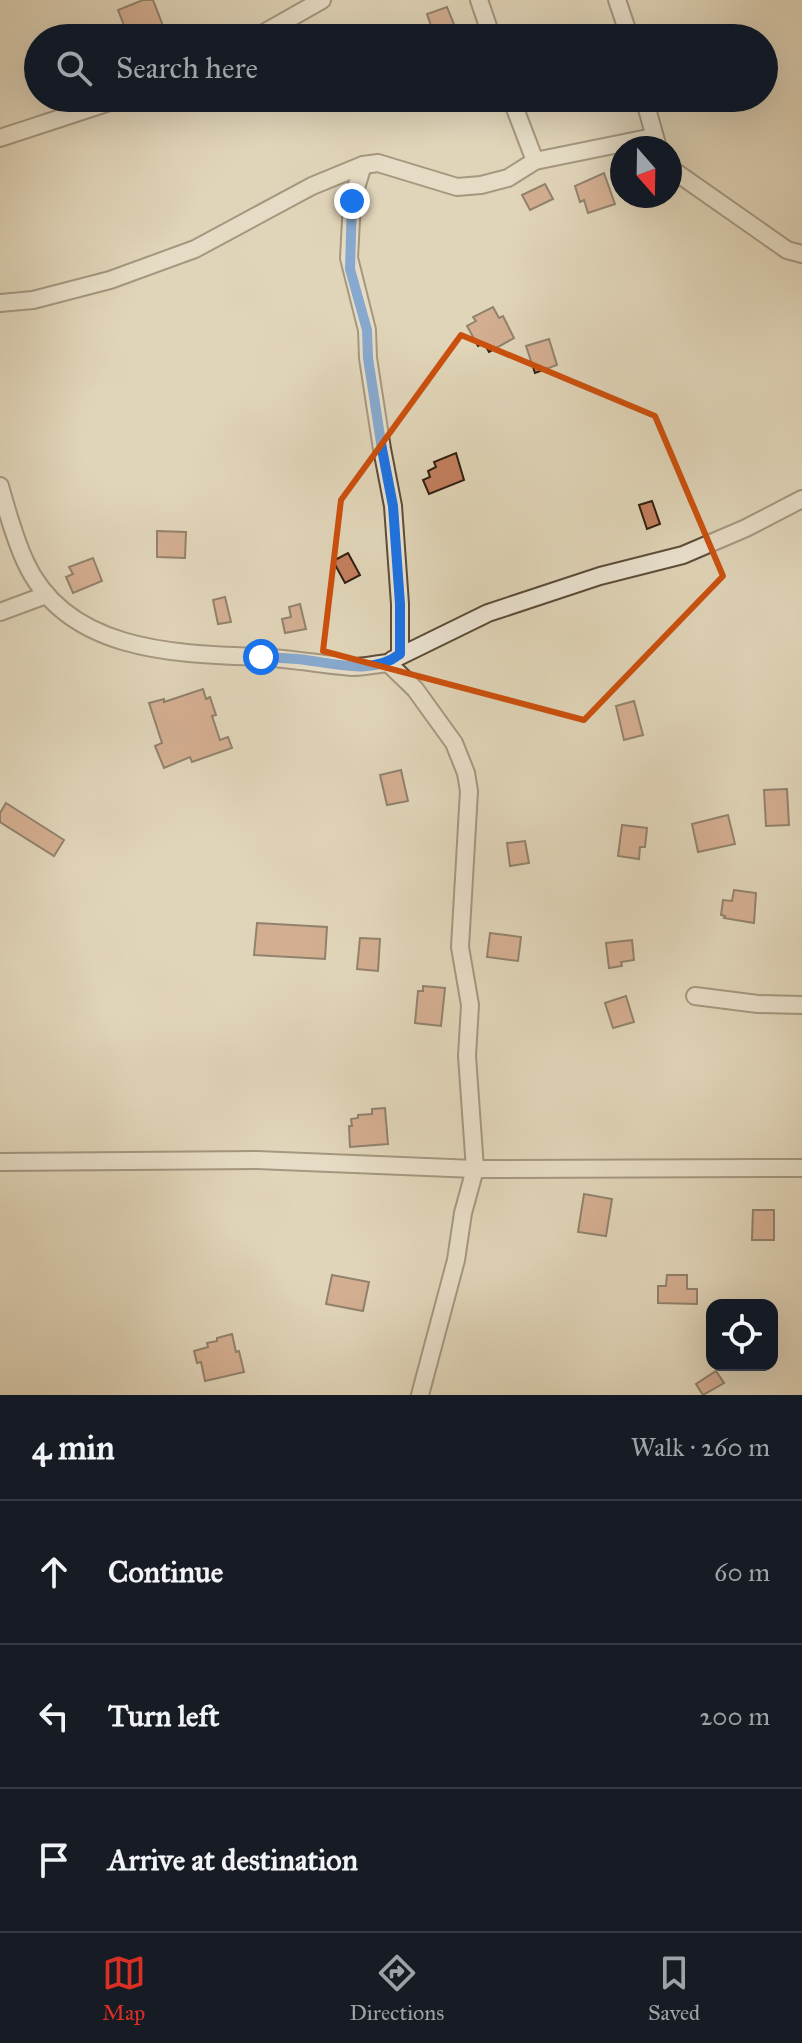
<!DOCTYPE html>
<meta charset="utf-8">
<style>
:root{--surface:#171b24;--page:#20242c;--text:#f1f3f6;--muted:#9ea1a6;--line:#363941;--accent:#d93025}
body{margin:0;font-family:"IM FELL Great Primer",serif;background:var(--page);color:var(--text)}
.controls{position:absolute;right:24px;bottom:24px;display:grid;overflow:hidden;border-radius:16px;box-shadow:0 8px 32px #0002}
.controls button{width:72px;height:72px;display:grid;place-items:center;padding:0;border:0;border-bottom:2px solid var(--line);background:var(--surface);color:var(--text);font:40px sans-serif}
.compass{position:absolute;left:610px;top:136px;width:72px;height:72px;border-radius:50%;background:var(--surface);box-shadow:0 8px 32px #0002;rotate:160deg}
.stop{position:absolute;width:24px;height:24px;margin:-18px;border:6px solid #1a73e8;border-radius:50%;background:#fff}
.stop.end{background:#1a73e8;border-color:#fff;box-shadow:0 2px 8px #0008}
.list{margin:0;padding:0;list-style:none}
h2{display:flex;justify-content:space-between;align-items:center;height:104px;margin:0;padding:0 32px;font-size:34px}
h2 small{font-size:26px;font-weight:400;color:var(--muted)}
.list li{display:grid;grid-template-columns:52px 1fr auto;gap:24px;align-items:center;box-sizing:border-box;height:144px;padding:0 32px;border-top:2px solid var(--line)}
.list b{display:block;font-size:30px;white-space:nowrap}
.list em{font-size:26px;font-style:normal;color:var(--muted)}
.icon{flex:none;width:44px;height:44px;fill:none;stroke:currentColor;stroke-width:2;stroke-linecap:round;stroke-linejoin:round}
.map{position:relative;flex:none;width:802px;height:1395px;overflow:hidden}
.search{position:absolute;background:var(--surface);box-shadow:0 8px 32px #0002;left:24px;right:24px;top:24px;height:88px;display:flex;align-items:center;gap:20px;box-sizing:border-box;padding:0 28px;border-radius:44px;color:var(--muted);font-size:30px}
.sheet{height:536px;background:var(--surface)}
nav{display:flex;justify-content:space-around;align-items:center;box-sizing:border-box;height:112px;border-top:2px solid var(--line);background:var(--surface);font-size:22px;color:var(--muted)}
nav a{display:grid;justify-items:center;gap:4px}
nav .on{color:var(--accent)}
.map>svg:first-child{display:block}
.building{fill:#c47f5f;stroke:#2f1e10;stroke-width:2}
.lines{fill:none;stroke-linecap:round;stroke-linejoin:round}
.minor-casing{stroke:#5c4c3a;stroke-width:20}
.minor{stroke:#ece4d2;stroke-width:16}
.route{stroke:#1a73e8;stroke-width:10}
.marked{fill:none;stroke:#cc500d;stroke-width:6;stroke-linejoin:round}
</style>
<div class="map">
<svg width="802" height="1395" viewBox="0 0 802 1395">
<rect width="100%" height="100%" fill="#e1d6b9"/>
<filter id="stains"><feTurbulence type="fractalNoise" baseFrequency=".0025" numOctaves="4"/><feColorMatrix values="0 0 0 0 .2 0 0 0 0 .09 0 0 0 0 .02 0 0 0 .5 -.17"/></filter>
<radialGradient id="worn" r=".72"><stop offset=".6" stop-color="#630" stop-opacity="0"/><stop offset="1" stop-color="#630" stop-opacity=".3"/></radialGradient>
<g class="building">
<polygon points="143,0 153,0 163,26 129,38 118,10"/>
<polygon points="447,7 455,27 434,34 427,14"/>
<polygon points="604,173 615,204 588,213 584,200 580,202 575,186"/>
<polygon points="545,184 553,199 530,210 522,195"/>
<polygon points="493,307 499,318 503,316 514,338 489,352 484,343 478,346 467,326 476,321 473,317"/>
<polygon points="549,339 557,365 535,373 526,346"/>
<polygon points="456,453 464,480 429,494 423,480 430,477 428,471 436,467 434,462"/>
<polygon points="652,501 660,524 647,529 639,505"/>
<polygon points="157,531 186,532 185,558 157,557"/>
<polygon points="348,553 360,575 345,583 333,561"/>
<polygon points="93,558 102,581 73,593 66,577 73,574 69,567"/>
<polygon points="225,597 231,622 218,624 213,600"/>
<polygon points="300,604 306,629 285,633 282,619 291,617 289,607"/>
<polygon points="203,689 206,699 210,697 216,715 212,716 220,740 228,737 232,748 192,762 190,757 164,768 155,746 162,743 149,703 164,699 164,702"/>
<polygon points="634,701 643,735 624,740 616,706"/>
<polygon points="401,770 408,801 387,805 380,775"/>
<polygon points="787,789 789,825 766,826 764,790"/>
<polygon points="6,803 64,840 54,856 0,822 0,813"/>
<polygon points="728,815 735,844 698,852 692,824"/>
<polygon points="622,825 647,828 645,847 640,847 639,859 618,856"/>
<polygon points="525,841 529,863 510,866 507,843"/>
<polygon points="734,890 756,893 754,923 724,918 725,916 721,915 723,900 732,901"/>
<polygon points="257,923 327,927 325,959 254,955"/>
<polygon points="490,933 521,937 518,961 487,957"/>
<polygon points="360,938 380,939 378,971 357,969"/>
<polygon points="632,940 634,960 621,962 622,966 609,968 606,943"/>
<polygon points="423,986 445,988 441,1026 415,1023 418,991 423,991"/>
<polygon points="626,996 634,1022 613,1028 605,1003"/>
<polygon points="385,1108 388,1144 350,1147 349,1126 352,1126 351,1119 358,1118 358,1115 372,1114 372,1109"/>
<polygon points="584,1194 612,1199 606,1236 578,1232"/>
<polygon points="753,1210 774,1210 774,1240 752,1240"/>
<polygon points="332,1275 369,1282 363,1311 326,1304"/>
<polygon points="667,1275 687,1275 687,1289 697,1289 697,1304 658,1303 658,1286 666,1286"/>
<polygon points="232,1334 236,1352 239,1351 244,1372 205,1381 201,1362 197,1363 194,1351 208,1347 207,1343 217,1341 217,1338"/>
<polygon points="716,1371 724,1383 703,1395 696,1384"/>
</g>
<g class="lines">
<defs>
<g id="minor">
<polyline points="479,0 492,38"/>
<polyline points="617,0 630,38"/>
<polyline points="255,38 322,0"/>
<polyline points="511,98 535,161"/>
<polyline points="644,98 658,148"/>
<polyline points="0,138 122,98"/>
<polyline points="363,165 352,201 349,258 367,330 368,358 382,449 393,506 400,604 400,654"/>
<polyline points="670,168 787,250 802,254"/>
<polyline points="0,303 33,300 110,280 195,249 312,186 363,165 378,163 457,187 481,185 508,178 535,161 653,137"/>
<path d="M0 486C7 511 14 537 25 561 66 652 175 654 260 657 291 659 321 664 352 667 364 667 376 664 388 663L415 689 454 743 466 773 469 791 460 947 470 1005 467 1056 475 1169 463 1213 456 1260 420 1395"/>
<polyline points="0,612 46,595"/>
<polyline points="392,660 488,613 600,576 683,555 746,528 802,499"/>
<polyline points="695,996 758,1004 802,1005"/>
<polyline points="0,1162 257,1160 475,1169 802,1168"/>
</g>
</defs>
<use href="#minor" class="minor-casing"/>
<use href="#minor" class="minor"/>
</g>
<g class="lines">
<path class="route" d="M261 657C276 658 291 658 306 660 337 664 373 675 400 654V604L393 506 382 449 368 358 367 330 350 269 352 201"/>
</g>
<path d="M0 0H802V1395H0ZM461 335 655 416 723 576 584 720 323 651 341 500Z" fill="#e1d6b9" fill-opacity=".55" fill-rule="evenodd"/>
<path class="marked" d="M461 335 655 416 723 576 584 720 323 651 341 500Z"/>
<rect width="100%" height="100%" filter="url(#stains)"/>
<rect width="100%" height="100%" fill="url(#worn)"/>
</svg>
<div class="controls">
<button><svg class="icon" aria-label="locate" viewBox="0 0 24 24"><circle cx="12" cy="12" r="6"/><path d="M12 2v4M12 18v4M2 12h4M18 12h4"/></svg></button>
</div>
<svg class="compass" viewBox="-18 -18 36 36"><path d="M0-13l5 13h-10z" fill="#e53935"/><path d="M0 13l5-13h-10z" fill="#9ea1a6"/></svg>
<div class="stop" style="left:261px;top:657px"></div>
<div class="stop end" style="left:352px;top:201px"></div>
<div class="search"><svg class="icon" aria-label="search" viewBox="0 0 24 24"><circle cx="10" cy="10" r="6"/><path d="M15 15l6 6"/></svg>Search here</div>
</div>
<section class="sheet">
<h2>4 min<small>Walk · 260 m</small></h2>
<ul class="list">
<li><svg class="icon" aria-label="ahead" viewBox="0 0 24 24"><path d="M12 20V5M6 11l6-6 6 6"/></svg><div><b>Continue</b></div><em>60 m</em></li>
<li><svg class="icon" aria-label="left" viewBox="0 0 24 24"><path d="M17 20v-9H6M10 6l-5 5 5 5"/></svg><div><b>Turn left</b></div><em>200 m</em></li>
<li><svg class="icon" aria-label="arrive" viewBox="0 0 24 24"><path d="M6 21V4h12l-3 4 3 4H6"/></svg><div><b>Arrive at destination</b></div></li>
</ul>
</section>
<nav>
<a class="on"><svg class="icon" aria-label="map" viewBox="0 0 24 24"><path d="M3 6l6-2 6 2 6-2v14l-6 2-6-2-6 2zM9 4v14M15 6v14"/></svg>Map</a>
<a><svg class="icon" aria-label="directions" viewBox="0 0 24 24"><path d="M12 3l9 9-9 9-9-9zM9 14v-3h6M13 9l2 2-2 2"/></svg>Directions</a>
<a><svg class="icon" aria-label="saved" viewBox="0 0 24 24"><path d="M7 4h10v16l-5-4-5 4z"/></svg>Saved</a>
</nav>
